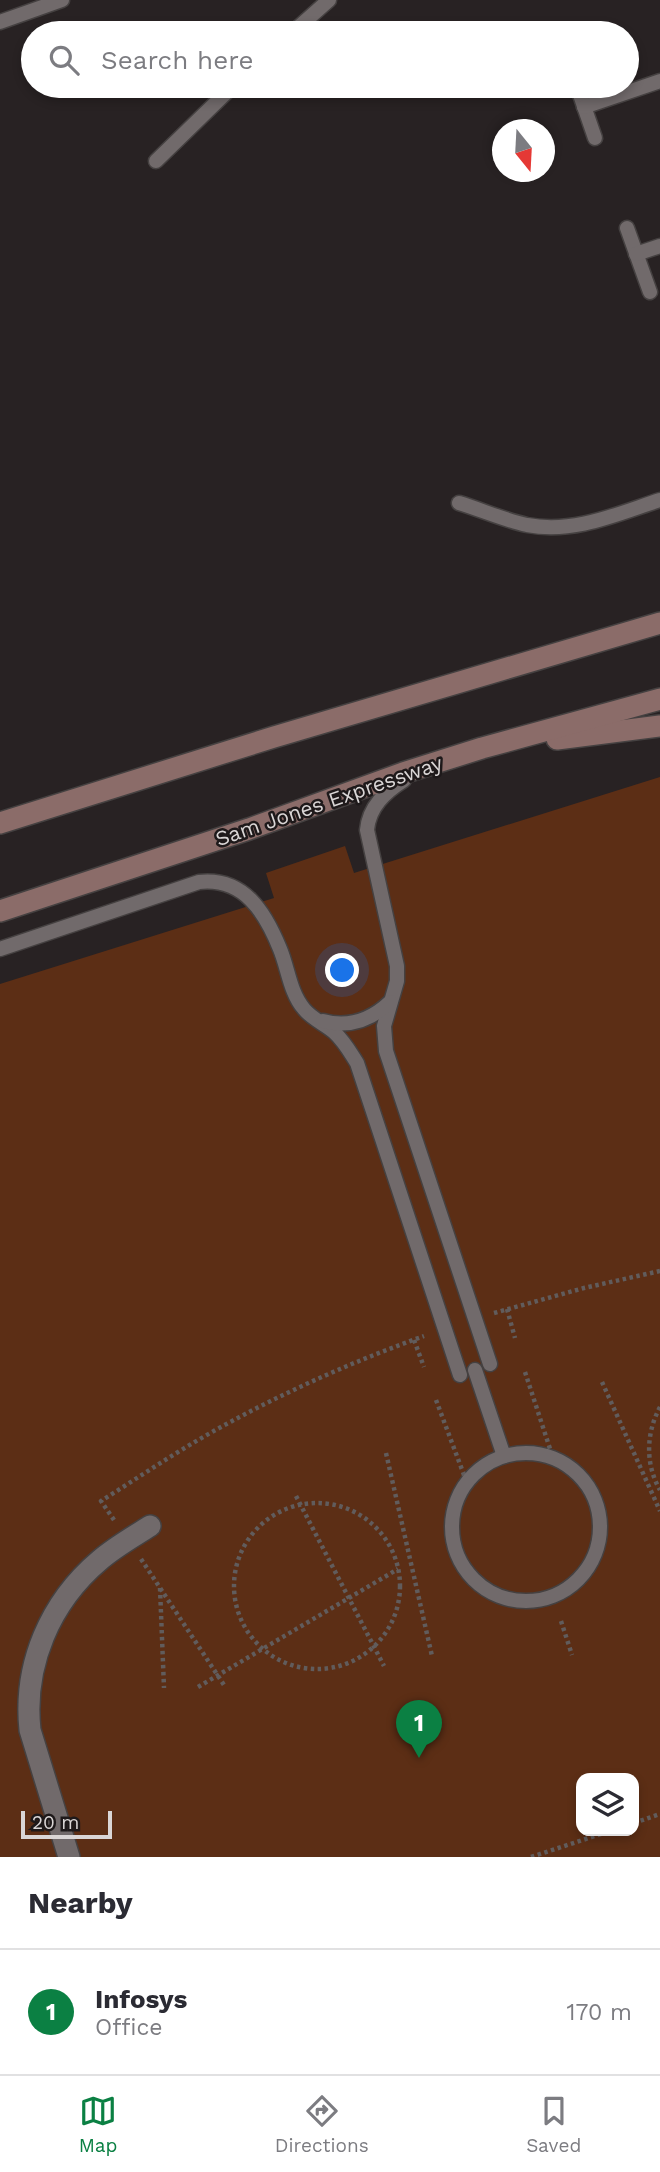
<!DOCTYPE html>
<style>
:root{--surface:#fff;--page:#f2f2f3;--text:#2b2b33;--muted:#7c7c81;--line:#e1e1e2;--accent:#0b8043}
body{margin:0;font-family:"Work Sans",sans-serif;background:var(--page);color:var(--text)}
.controls{position:absolute;right:21px;bottom:21px;display:grid;overflow:hidden;border-radius:14px;box-shadow:0 4px 10px #0003}
.controls button{width:63px;height:63px;display:grid;place-items:center;padding:0;border:0;border-bottom:2px solid var(--line);background:var(--surface);color:var(--text);font:35px sans-serif}
.compass{position:absolute;left:492px;top:119px;width:63px;height:63px;border-radius:50%;background:var(--surface);box-shadow:0 4px 10px #0003;rotate:162deg}
.scale{position:absolute;left:21px;bottom:18px;width:91px;box-sizing:border-box;padding-left:7px;border:4px solid #dad6d6;border-top:0;font-size:19px;line-height:24px;white-space:nowrap;color:#dad6d6;-webkit-text-stroke:5px #1e191a;paint-order:stroke}
.you{position:absolute;left:343px;top:971px;width:24px;height:24px;margin:-18px;border:5px solid #fff;border-radius:50%;background:#1a73e8;box-shadow:0 0 0 10px #1a73e833}
.badge{display:grid;place-items:center;width:46px;height:46px;border-radius:50%;background:var(--accent);color:#fff;font-size:23px;font-weight:700}
.pin{position:absolute;translate:-50% -58px;filter:drop-shadow(0 2px 4px #0008)}
.pin::after{content:'';position:absolute;top:37px;width:24px;height:21px;background:inherit;clip-path:polygon(0 0,100% 0,50% 100%)}
.list{margin:0;padding:0;list-style:none}
h2{display:flex;justify-content:space-between;align-items:center;height:91px;margin:0;padding:0 28px;font-size:30px}
h2 small{font-size:23px;font-weight:400;color:var(--muted)}
.list li{display:grid;grid-template-columns:46px 1fr auto;gap:21px;align-items:center;box-sizing:border-box;height:126px;padding:0 28px;border-top:2px solid var(--line)}
.list b{display:block;font-size:26px;white-space:nowrap}
.list p{margin:0;font-size:23px;white-space:nowrap;color:var(--muted)}
.list em{font-size:23px;font-style:normal;color:var(--muted)}
.icon{flex:none;width:38px;height:38px;fill:none;stroke:currentColor;stroke-width:2;stroke-linecap:round;stroke-linejoin:round}
.map{position:relative;flex:none;width:660px;height:1857px;overflow:hidden}
.search{position:absolute;background:var(--surface);box-shadow:0 4px 10px #0003;left:21px;right:21px;top:21px;height:77px;display:flex;align-items:center;gap:18px;box-sizing:border-box;padding:0 24px;border-radius:38px;color:var(--muted);font-size:26px}
.sheet{height:217px;background:var(--surface)}
nav{display:flex;justify-content:space-around;align-items:center;box-sizing:border-box;height:98px;border-top:2px solid var(--line);background:var(--surface);font-size:19px;color:var(--muted)}
nav a{display:grid;justify-items:center;gap:4px}
nav .on{color:var(--accent)}
.map>svg:first-child{display:block}
.green{fill:#5c2e15;fill-rule:evenodd}
.lines{fill:none;stroke-linecap:round;stroke-linejoin:round}
.lane-casing{stroke:#454141;stroke-width:17}
.street-casing{stroke:#454141;stroke-width:24}
.secondary-casing{stroke:#454141;stroke-width:24}
.path{stroke:#615c5c;stroke-width:4.5;stroke-dasharray:3.5 3.5;stroke-linecap:butt}
.lane{stroke:#716a6b;stroke-width:14}
.street{stroke:#716a6b;stroke-width:21}
.secondary{stroke:#8b6c69;stroke-width:21}
.labels{text-anchor:middle;stroke-width:5;stroke-linejoin:round;paint-order:stroke}
.street-label{font-size:21px;fill:#dad6d6;stroke:#1e191a}
</style>
<div class="map">
<svg width="660" height="1857" viewBox="0 0 660 1857">
<rect width="100%" height="100%" fill="#282223"/>
<path class="green" d="M660 777V1857H0V984L274 898 266 873 345 846 354 873ZM581 1778H634V1831H581Z"/>
<g class="lines">
<defs>
<g id="lane">
<polyline points="0,22 62,0"/>
<polyline points="292,33 329,0"/>
<polyline points="577,86 595,138"/>
<polyline points="584,107 660,81"/>
<polyline points="156,161 233,86"/>
<polyline points="627,228 650,292"/>
<polyline points="636,254 660,246"/>
<path d="M459 503C482 510 504 520 527 525 574 534 617 514 660 500"/>
<path d="M404 780C385 792 369 807 367 830L397 966V981L384 1026 386 1051 490 1364"/>
<path d="M0 949 199 882C244 877 265 912 280 949 288 968 290 993 304 1009 312 1019 325 1024 334 1032 344 1041 350 1052 357 1063L460 1375"/>
<path d="M323 1021C349 1028 371 1020 390 1002"/>
<polyline points="475,1370 504,1456"/>
<circle cx="526" cy="1527" r="74"/>
</g>
<path id="street" d="M69 1857 30 1730C23 1665 50 1602 100 1560 115 1547 133 1537 150 1526"/>
<g id="secondary">
<polyline points="557,739 660,726"/>
<polyline points="0,823 274,737 660,623"/>
<polyline points="0,911 249,829 403,773 482,748 660,699"/>
</g>
</defs>
<use href="#lane" class="lane-casing"/>
<use href="#street" class="street-casing"/>
<use href="#secondary" class="secondary-casing"/>
<g class="path">
<polyline points="507,1309 515,1338"/>
<polyline points="494,1313 584,1288 660,1271"/>
<polyline points="414,1340 424,1367"/>
<polyline points="525,1372 553,1458"/>
<polyline points="602,1382 660,1511"/>
<polyline points="436,1400 467,1483"/>
<path d="M660 1407C646 1433 645 1464 660 1490"/>
<polyline points="386,1453 432,1656"/>
<polyline points="296,1496 384,1666"/>
<circle cx="317" cy="1586" r="83"/>
<path d="M114 1520 101 1501C136 1479 170 1456 205 1436 275 1396 349 1363 424 1336"/>
<polyline points="141,1559 224,1685"/>
<polyline points="160,1588 164,1688"/>
<polyline points="561,1621 572,1655"/>
<polyline points="198,1687 398,1569"/>
<polyline points="634,1823 660,1814"/>
<polyline points="531,1857 610,1831"/>
</g>
<use href="#lane" class="lane"/>
<use href="#street" class="street"/>
<use href="#secondary" class="secondary"/>
</g>
<g class="labels">
<g class="street-label">
<text transform="translate(329 801) rotate(-19)" y="7">Sam Jones Expressway</text>
</g>
</g>
</svg>
<div class="controls">
<button><svg class="icon" aria-label="layers" viewBox="0 0 24 24"><path d="M12 4l9 5-9 5-9-5zM3 14l9 5 9-5"/></svg></button>
</div>
<svg class="compass" viewBox="-18 -18 36 36"><path d="M0-13l5 13h-10z" fill="#e53935"/><path d="M0 13l5-13h-10z" fill="#7c7c81"/></svg>
<div class="scale">20 m</div>
<div class="you"></div>
<div class="pin badge" style="left:419px;top:1758px">1</div>
<div class="search"><svg class="icon" aria-label="search" viewBox="0 0 24 24"><circle cx="10" cy="10" r="6"/><path d="M15 15l6 6"/></svg>Search here</div>
</div>
<section class="sheet">
<h2>Nearby<small></small></h2>
<ul class="list">
<li><span class="badge">1</span><div><b>Infosys</b><p>Office</p></div><em>170 m</em></li>
</ul>
</section>
<nav>
<a class="on"><svg class="icon" aria-label="map" viewBox="0 0 24 24"><path d="M3 6l6-2 6 2 6-2v14l-6 2-6-2-6 2zM9 4v14M15 6v14"/></svg>Map</a>
<a><svg class="icon" aria-label="directions" viewBox="0 0 24 24"><path d="M12 3l9 9-9 9-9-9zM9 14v-3h6M13 9l2 2-2 2"/></svg>Directions</a>
<a><svg class="icon" aria-label="saved" viewBox="0 0 24 24"><path d="M7 4h10v16l-5-4-5 4z"/></svg>Saved</a>
</nav>
